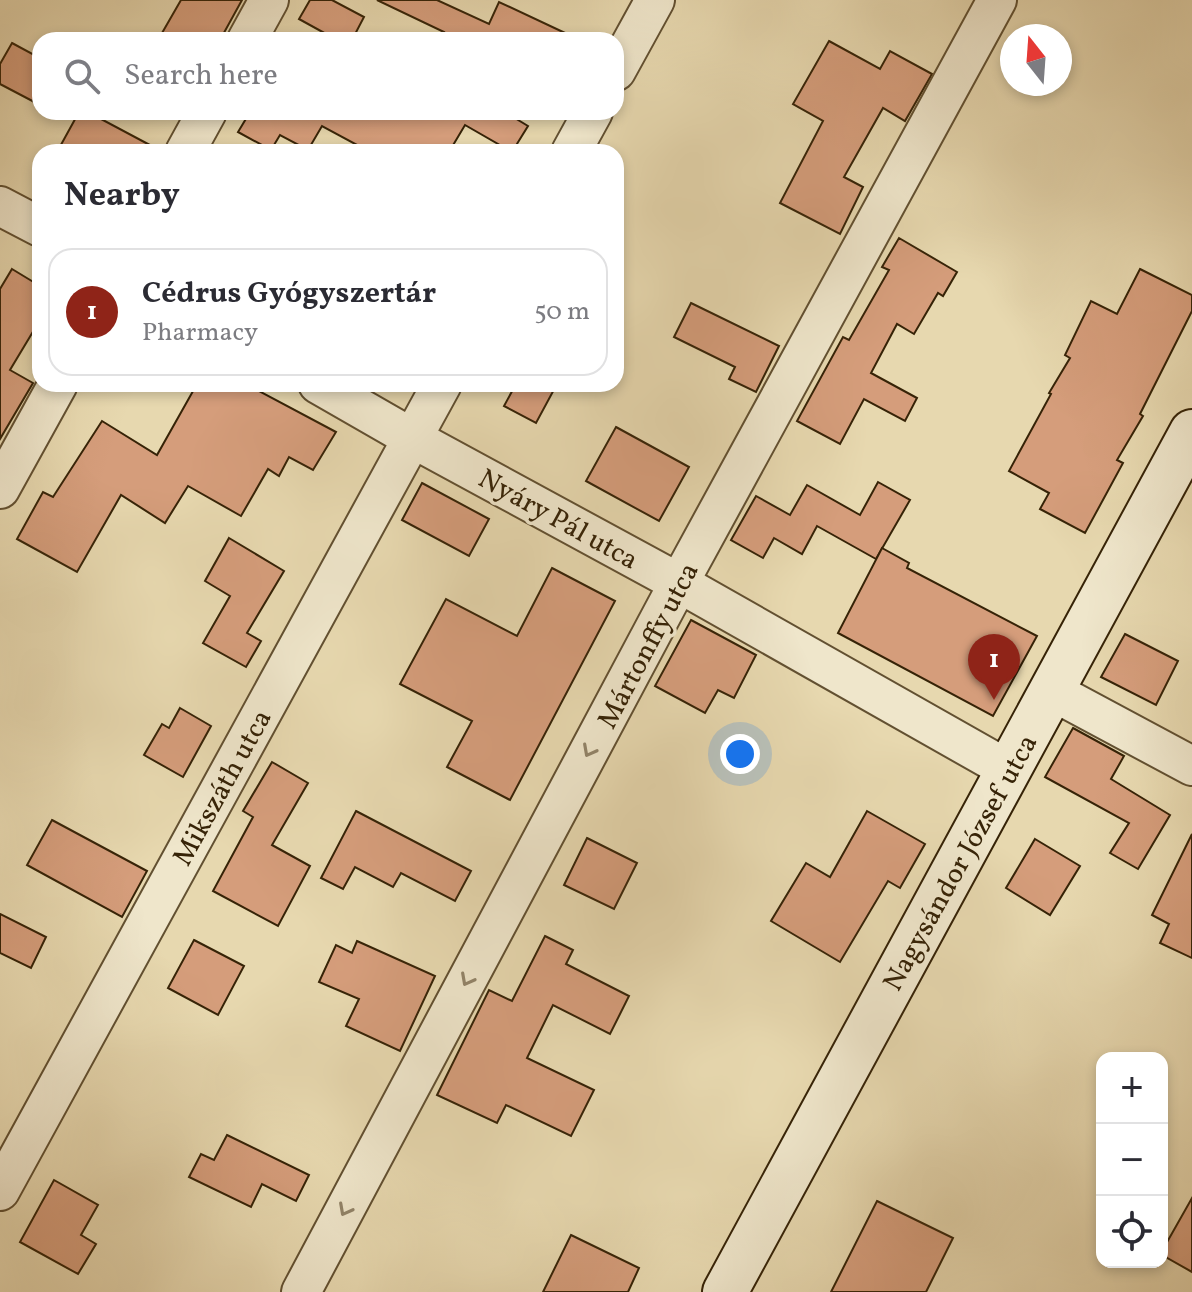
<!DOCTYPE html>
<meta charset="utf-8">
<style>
:root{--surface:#fff;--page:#f7f7f7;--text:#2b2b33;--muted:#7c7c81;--line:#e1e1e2;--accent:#8f2418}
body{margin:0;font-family:Vollkorn,serif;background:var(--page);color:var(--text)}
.controls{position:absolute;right:24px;bottom:24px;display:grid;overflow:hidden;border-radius:16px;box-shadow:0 4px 12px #0003}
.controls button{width:72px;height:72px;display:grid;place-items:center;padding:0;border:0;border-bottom:2px solid var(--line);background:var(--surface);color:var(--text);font:40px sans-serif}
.compass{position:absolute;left:1000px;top:24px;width:72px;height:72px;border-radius:50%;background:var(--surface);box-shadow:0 4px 12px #0003;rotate:343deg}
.you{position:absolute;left:740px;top:754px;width:28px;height:28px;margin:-20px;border:6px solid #fff;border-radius:50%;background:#1a73e8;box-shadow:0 0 0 12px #1a73e833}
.badge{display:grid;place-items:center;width:52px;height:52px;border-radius:50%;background:var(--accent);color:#fff;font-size:26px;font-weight:700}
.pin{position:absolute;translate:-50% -66px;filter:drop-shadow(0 2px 4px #0008)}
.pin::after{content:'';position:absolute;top:42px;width:28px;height:24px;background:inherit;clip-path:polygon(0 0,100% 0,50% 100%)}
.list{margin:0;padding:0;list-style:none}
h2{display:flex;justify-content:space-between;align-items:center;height:104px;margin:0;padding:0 32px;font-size:34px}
h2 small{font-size:26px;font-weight:400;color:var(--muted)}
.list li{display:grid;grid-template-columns:52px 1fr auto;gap:24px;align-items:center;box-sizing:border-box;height:128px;margin:0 16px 16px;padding:0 16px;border:2px solid var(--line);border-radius:24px}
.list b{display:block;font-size:30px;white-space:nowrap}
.list p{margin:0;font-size:26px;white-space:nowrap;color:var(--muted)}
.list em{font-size:26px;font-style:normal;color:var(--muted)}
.icon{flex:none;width:44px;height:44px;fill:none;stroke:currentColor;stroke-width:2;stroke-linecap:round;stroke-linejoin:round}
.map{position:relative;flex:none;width:1192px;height:1292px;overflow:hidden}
.search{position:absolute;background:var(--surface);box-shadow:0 4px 12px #0003;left:32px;top:32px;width:592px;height:88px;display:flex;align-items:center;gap:20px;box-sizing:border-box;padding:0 28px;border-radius:24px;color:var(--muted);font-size:30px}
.panel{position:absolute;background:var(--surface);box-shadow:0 4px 12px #0003;left:32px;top:144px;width:592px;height:248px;border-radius:24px}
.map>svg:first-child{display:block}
.building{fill:#d59d7b;stroke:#362307;stroke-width:2}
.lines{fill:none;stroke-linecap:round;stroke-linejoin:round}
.street-casing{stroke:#625031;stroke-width:42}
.secondary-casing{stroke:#362307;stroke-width:48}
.street{stroke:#efe6cb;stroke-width:38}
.secondary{stroke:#efe6cb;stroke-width:44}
.oneway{stroke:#928469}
.labels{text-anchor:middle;stroke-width:7;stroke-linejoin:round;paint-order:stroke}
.street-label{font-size:28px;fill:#362307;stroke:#efe6cb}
</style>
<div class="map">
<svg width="1192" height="1292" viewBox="0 0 1192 1292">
<rect width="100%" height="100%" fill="#e7d8af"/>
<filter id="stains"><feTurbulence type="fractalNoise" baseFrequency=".0025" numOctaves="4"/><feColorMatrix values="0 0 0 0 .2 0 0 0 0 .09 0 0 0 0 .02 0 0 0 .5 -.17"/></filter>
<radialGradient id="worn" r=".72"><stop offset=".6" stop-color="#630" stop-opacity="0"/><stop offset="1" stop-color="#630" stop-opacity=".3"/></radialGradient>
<g class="building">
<polygon points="181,0 242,0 220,40 158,40"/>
<polygon points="310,0 332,0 364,17 352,40 337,40 299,19"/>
<polygon points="377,0 437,0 489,24 499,2 580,40 440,40 444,32"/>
<polygon points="829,41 880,69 890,51 932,74 905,121 883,108 844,177 863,187 840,234 780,203 823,121 793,104"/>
<polygon points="12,43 40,58 40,105 0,84 0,64"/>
<polygon points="79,112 88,112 163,152 57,152"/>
<polygon points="238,112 505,112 528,126 512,152 465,125 449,152 370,152 322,126 308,150 280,135 271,150 238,132 247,117"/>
<polygon points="899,238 957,272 943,296 938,293 914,334 897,324 871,373 917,398 905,421 864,399 840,444 797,421 843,337 849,340 889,270 882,267"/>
<polygon points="12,269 40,286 40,320 10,370 33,383 0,439 0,289"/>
<polygon points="1140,269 1192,295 1192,311 1140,414 1143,416 1117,460 1123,463 1085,533 1040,509 1049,493 1009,471 1051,394 1049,393 1070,358 1065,355 1091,301 1117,314"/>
<polygon points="691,303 779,346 756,392 729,379 735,367 674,337"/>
<polygon points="197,384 246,384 336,432 313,470 289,457 279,476 268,469 241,516 188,486 165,523 121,495 77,572 17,539 43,492 53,497 102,421 157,455"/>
<polygon points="516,384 557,384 536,423 504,406"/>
<polygon points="616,427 689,467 659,521 586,481"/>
<polygon points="878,482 910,500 876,559 817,526 802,554 774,538 763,558 731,540 756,496 790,515 807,485 860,515"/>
<polygon points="422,483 489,519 469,556 402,520"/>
<polygon points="229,538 284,571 247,633 261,641 246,667 203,643 230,596 205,581"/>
<polygon points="882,548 909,563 907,568 1037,636 993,716 838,633"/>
<polygon points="552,568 615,601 510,800 447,767 472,721 400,684 446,599 517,636"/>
<polygon points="691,620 756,655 734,698 718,690 705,713 655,686"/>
<polygon points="1125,634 1178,661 1156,705 1101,677"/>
<polygon points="180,708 211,726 183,777 144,755 162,724 169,728"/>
<polygon points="1073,728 1124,756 1111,779 1170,815 1138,869 1110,853 1129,823 1045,777"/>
<polygon points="272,762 308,783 272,845 310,866 278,926 213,891 253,817 243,811"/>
<polygon points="356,811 471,871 455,901 401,873 393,887 355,867 343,889 321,878"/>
<polygon points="867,811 925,844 900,888 888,881 840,962 771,921 806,863 830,877"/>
<polygon points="52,820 147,871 122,917 27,865"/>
<polygon points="1192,834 1192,958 1160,943 1169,924 1152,915"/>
<polygon points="587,838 637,863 614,909 564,885"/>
<polygon points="1035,839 1080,866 1050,915 1006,888"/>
<polygon points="0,914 46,937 31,968 0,953"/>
<polygon points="545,936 573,950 566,964 629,996 610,1034 553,1005 527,1058 594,1090 571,1136 506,1105 497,1123 437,1095 489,990 512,1001"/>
<polygon points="194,940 244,966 218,1015 168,988"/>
<polygon points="357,941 435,976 400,1051 346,1026 359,999 319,982 336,945 352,953"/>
<polygon points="227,1135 309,1175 296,1201 262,1184 251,1207 189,1177 201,1154 214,1160"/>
<polygon points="54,1180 98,1205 81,1235 96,1244 78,1274 20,1242"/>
<polygon points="1192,1198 1192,1272 1162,1255 1162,1251"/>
<polygon points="877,1201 953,1238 926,1292 831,1292"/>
<polygon points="571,1235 639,1268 628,1292 543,1292"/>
</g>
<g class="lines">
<defs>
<g id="street">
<polyline points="247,40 269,0"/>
<polyline points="616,71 655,0"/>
<polyline points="185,152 207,112"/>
<polyline points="571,152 593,112"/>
<polyline points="0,206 40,227"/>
<polyline points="318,384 412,438 679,583 1009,770"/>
<polyline points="0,489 58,384"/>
<polyline points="1052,691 1192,766"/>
<polyline points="0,1191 442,384"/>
<polyline points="301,1292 668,603 997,0"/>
</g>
<polyline id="secondary" points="725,1292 1192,432"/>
</defs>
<use href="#street" class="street-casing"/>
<use href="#secondary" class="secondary-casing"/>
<use href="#street" class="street"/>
<use href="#secondary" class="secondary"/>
</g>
<defs><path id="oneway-chevron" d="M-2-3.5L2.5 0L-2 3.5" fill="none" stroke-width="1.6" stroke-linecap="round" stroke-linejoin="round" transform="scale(2)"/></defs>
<g class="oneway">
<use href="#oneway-chevron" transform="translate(589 751) rotate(118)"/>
<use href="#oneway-chevron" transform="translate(467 980) rotate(118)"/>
<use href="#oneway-chevron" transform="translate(345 1210) rotate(118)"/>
</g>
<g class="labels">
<g class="street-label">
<text transform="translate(559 518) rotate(29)" y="10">Nyáry Pál utca</text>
<text transform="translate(647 645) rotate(-62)" y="10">Mártonffy utca</text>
<text transform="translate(221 787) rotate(-61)" y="10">Mikszáth utca</text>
<text transform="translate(959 862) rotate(-61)" y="10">Nagysándor József utca</text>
</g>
</g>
<rect width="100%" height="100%" filter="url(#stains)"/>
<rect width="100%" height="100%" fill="url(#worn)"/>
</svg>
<div class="controls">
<button>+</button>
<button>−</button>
<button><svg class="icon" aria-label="locate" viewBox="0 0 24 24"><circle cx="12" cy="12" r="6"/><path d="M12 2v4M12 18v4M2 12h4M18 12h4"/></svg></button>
</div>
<svg class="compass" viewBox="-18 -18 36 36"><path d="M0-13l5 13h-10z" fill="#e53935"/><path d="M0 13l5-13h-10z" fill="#7c7c81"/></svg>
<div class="you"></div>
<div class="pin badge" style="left:994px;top:700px">1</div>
<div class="search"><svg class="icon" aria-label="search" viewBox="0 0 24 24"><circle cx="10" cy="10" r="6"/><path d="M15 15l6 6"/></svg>Search here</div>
<section class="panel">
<h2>Nearby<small></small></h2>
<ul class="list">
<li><span class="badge">1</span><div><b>Cédrus Gyógyszertár</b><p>Pharmacy</p></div><em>50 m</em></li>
</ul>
</section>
</div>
